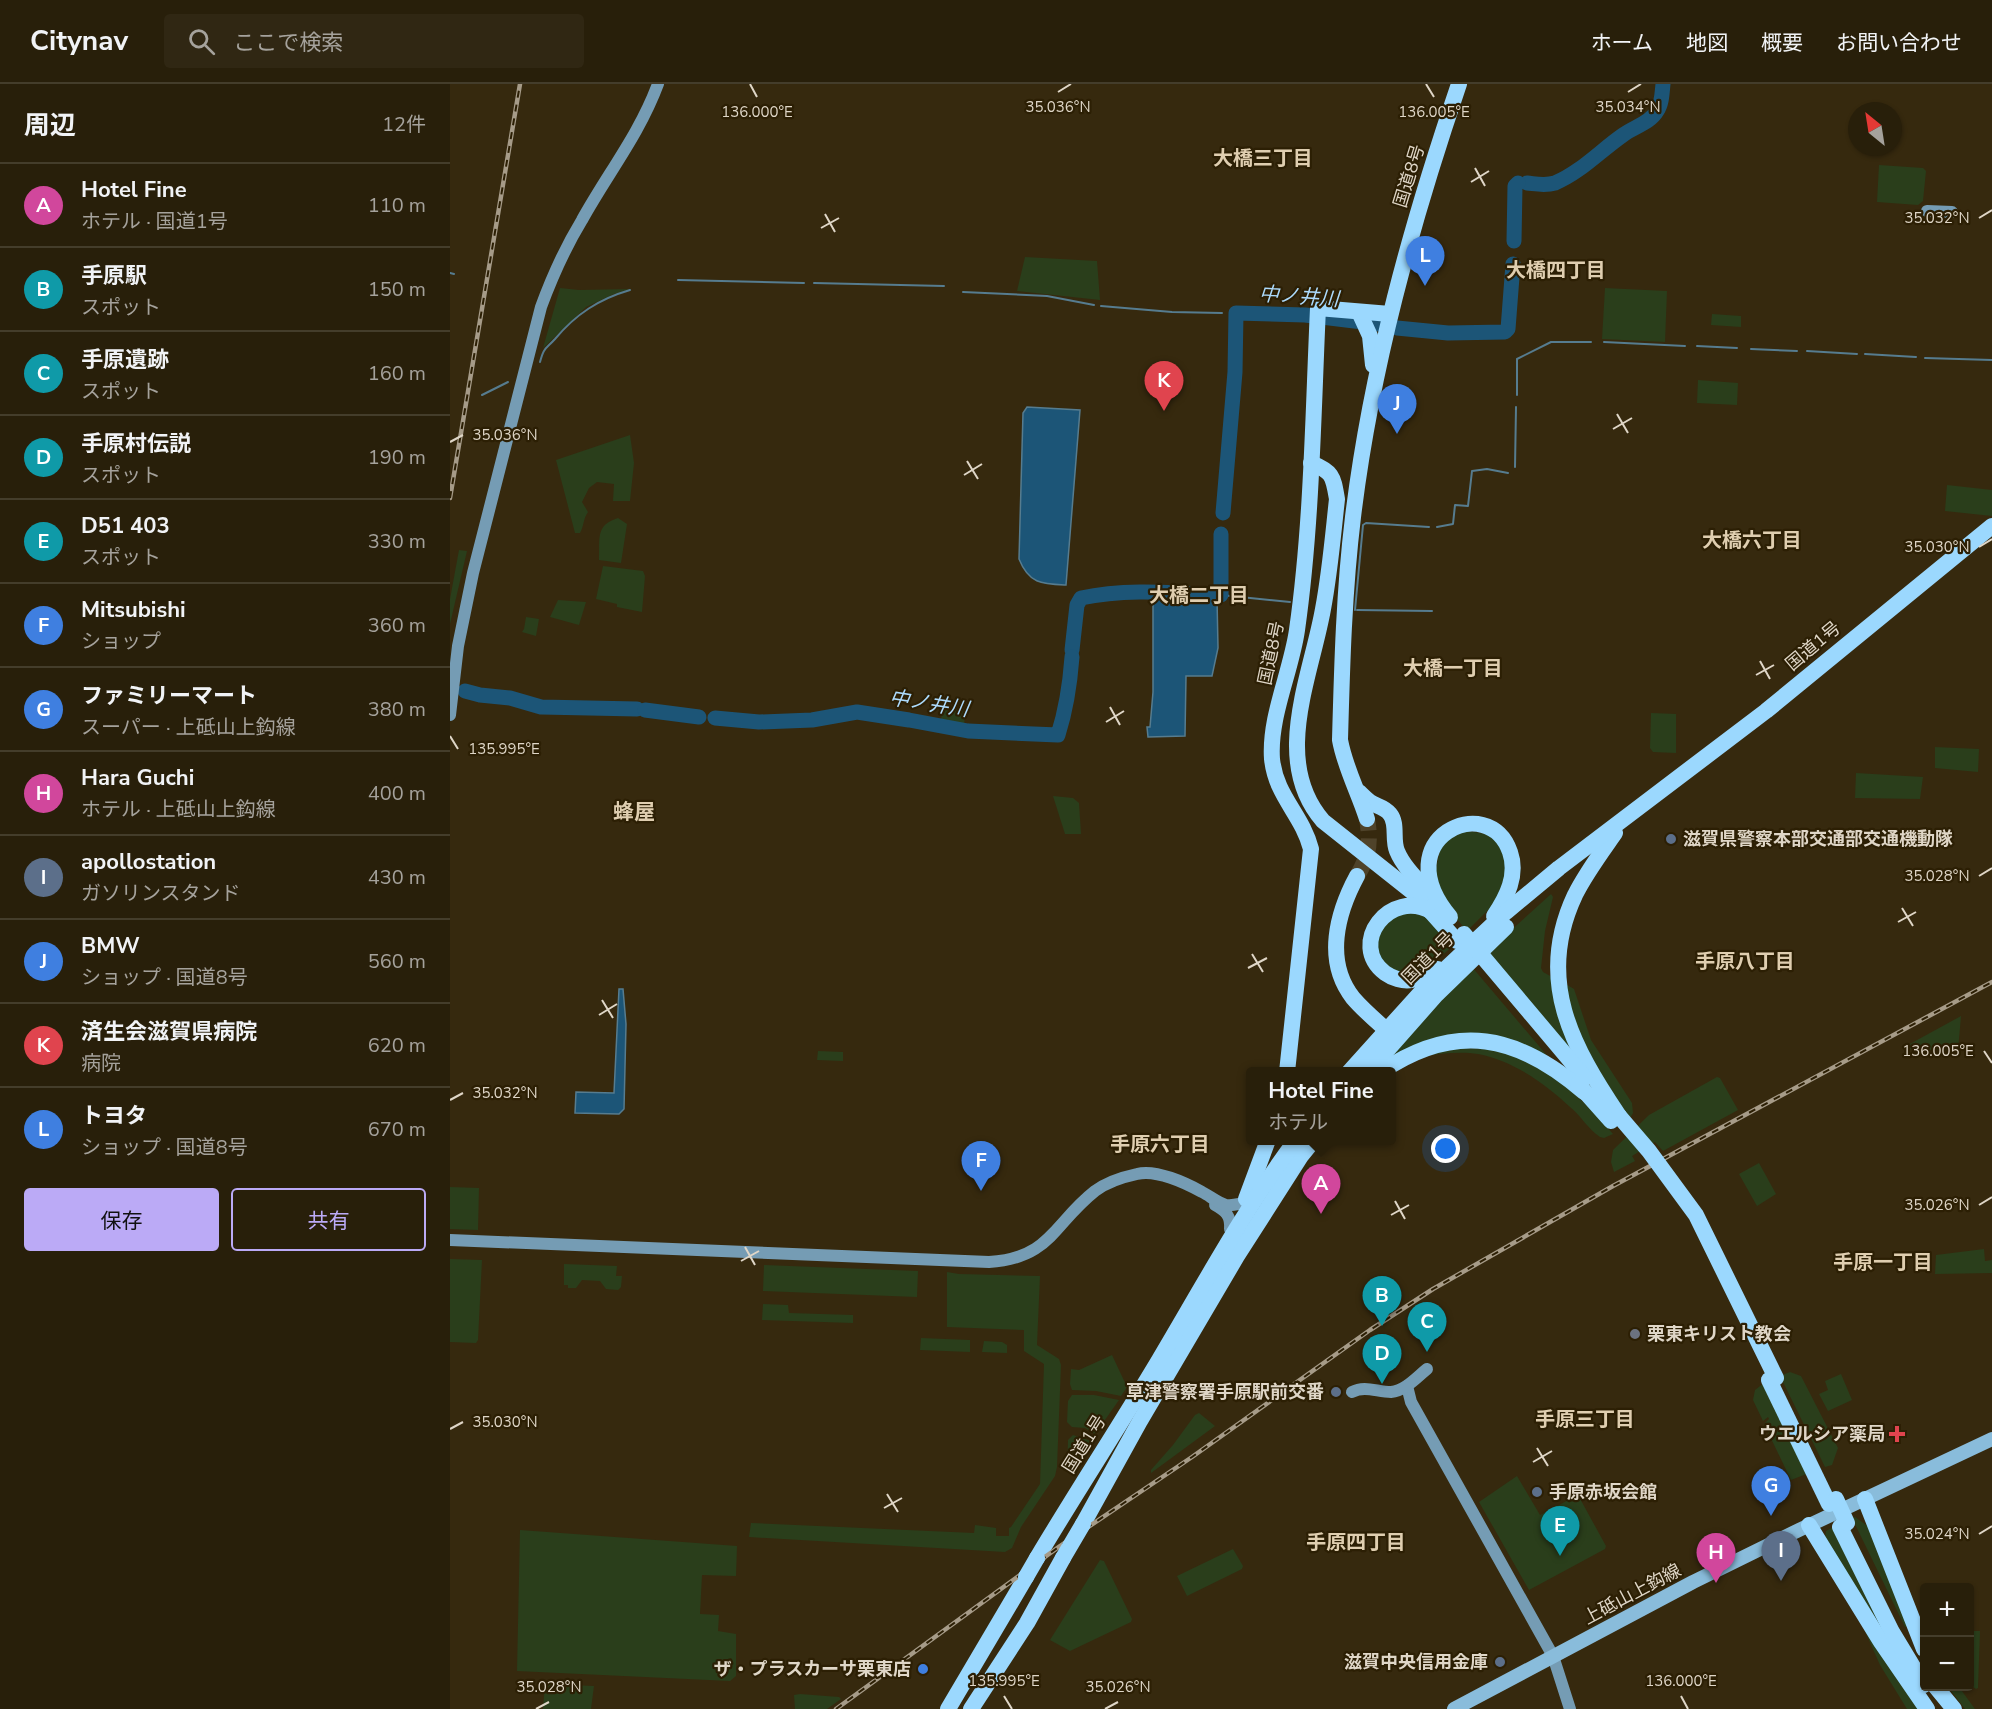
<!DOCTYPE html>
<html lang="ja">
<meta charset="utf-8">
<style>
:root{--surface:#281f0a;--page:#302713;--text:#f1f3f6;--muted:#a5a29c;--line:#443d2b;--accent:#bbaaf6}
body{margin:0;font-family:"Nunito Sans","Noto Sans JP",sans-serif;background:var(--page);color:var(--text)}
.controls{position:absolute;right:18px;bottom:18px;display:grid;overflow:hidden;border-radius:6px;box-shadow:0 2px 4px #0004}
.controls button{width:54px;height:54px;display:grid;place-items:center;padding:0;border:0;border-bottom:2px solid var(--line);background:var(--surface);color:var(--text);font:30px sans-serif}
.compass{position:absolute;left:1398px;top:18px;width:54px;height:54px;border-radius:50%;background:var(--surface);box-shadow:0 2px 4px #0004;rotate:330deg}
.you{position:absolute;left:996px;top:1065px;width:21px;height:21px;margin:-15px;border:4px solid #fff;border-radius:50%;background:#1a73e8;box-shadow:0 0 0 9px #1a73e833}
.badge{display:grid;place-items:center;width:39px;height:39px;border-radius:50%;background:var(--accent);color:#fff;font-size:20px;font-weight:700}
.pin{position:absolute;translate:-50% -50px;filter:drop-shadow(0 2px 3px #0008)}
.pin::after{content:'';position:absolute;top:32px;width:21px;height:18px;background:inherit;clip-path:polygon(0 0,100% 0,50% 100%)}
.popup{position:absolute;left:796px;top:983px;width:150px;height:78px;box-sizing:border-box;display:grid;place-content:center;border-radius:6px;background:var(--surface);filter:drop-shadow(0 2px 4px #0005);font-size:20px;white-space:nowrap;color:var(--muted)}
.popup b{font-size:22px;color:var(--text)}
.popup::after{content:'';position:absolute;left:50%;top:100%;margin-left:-12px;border:12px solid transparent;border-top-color:var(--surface)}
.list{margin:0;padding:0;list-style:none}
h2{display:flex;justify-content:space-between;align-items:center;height:78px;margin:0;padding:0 24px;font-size:26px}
h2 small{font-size:20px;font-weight:400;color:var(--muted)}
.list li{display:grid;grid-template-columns:39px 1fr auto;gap:18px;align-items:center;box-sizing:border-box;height:84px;padding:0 24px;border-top:2px solid var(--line)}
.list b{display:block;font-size:22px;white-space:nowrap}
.list p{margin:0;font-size:20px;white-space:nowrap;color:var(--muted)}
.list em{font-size:20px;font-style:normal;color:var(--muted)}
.actions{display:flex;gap:12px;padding:18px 24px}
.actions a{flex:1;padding:14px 0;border:2px solid var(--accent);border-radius:6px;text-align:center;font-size:21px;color:var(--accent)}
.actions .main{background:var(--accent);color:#111}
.icon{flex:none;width:33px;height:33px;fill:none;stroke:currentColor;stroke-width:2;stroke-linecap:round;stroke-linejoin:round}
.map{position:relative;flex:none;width:1542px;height:1625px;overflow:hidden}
header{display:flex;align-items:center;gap:36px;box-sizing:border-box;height:84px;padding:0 30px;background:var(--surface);border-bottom:2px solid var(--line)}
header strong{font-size:28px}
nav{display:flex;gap:33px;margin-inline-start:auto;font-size:21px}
.search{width:420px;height:54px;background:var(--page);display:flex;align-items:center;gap:15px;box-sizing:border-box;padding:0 21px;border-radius:6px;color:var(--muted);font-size:22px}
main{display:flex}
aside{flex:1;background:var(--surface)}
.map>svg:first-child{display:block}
.green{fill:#2a3e1b}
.water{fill:#1c5577;stroke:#567c8f;stroke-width:1.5}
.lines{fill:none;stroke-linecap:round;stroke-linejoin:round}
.stream{stroke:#567c8f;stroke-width:2}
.river{stroke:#1c5577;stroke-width:15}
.highway-tunnel{stroke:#4f432a;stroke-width:16;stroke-dasharray:16 8;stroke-linecap:butt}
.secondary{stroke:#759cb4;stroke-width:12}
.primary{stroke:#89bcdb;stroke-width:14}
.highway{stroke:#9bd8fe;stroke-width:16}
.rail-casing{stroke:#a69b88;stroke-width:4.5}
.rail{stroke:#2c1f04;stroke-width:2;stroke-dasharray:7;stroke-linecap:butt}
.highway-bridge{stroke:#9bd8fe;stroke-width:16}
.ticks{fill:none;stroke:#dfd6c7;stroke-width:2}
.service-dot{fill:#5c6f8a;stroke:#2c1f04;stroke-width:2}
.worship-dot{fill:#6b7280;stroke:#2c1f04;stroke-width:2}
.health-dot{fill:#e0444e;stroke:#2c1f04;stroke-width:2}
.shop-dot{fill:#3f7fe0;stroke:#2c1f04;stroke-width:2}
.labels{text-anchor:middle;stroke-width:4.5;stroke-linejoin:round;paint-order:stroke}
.street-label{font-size:18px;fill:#dfd6c7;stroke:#2c1f04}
.poi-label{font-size:18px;font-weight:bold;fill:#dfd6c7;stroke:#2c1f04;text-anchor:end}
.neighbourhood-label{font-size:20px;font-weight:bold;fill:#dfceb0;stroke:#2c1f04}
.water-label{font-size:20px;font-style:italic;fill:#addbfd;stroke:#2c1f04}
.quarter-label{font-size:21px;font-weight:bold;fill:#dfceb0;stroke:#2c1f04}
.ticks-label{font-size:15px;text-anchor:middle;fill:#dfd6c7;stroke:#2c1f04;stroke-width:4.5;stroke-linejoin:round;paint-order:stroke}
</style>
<header>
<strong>Citynav</strong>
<div class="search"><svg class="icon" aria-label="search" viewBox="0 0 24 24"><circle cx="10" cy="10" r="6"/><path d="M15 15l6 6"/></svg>ここで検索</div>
<nav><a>ホーム</a><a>地図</a><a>概要</a><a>お問い合わせ</a></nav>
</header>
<main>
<aside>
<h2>周辺<small>12件</small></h2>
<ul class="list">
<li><span class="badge" style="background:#d1479c">A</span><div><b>Hotel Fine</b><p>ホテル · 国道1号</p></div><em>110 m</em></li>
<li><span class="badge" style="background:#0f9aa8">B</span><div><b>手原駅</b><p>スポット</p></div><em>150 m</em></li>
<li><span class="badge" style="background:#0f9aa8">C</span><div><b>手原遺跡</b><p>スポット</p></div><em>160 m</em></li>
<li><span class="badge" style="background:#0f9aa8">D</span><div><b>手原村伝説</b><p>スポット</p></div><em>190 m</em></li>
<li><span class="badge" style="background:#0f9aa8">E</span><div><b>D51 403</b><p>スポット</p></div><em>330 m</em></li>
<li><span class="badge" style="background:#3f7fe0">F</span><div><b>Mitsubishi</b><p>ショップ</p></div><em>360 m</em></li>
<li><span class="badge" style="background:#3f7fe0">G</span><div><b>ファミリーマート</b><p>スーパー · 上砥山上鈎線</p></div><em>380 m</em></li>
<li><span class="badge" style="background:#d1479c">H</span><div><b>Hara Guchi</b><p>ホテル · 上砥山上鈎線</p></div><em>400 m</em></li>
<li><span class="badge" style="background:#5c6f8a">I</span><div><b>apollostation</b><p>ガソリンスタンド</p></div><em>430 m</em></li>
<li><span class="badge" style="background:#3f7fe0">J</span><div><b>BMW</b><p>ショップ · 国道8号</p></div><em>560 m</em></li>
<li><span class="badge" style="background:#e0444e">K</span><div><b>済生会滋賀県病院</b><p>病院</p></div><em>620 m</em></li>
<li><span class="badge" style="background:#3f7fe0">L</span><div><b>トヨタ</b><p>ショップ · 国道8号</p></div><em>670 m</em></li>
</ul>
<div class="actions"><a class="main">保存</a><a>共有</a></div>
</aside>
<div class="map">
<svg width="1542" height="1625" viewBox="0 0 1542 1625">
<rect width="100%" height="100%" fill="#36290e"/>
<g class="green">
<polygon points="1429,81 1473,84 1476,87 1473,117 1468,121 1427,118"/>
<polygon points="575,173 647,177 650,216 567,207"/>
<polygon points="110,204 129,206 180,205 164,210 136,223 93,264"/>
<polygon points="1155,204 1217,207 1215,258 1152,255"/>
<polygon points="1262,230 1291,232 1291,243 1261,241"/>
<polygon points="1248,296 1288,299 1287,321 1247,319"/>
<path d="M180 351 184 379 180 417H163L164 400 147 398 139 404 132 418 138 428C133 435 134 442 130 449H125L106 376Z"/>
<polygon points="1497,401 1542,406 1542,432 1495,427"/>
<path d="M168 434 177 440 171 479 149 476C150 455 145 441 168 434Z"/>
<polygon points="9,466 17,467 0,540 0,515"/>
<polygon points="153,482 193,487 195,492 192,528 167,523 167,520 146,515"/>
<polygon points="108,516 136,518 129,541 100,533"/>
<polygon points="76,533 89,535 86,552 72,548 74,545"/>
<polygon points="494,622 515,627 514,643 511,644 490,639"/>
<polygon points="1201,629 1226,630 1226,669 1203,668 1200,664"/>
<polygon points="1485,663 1529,665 1528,688 1485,684"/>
<polygon points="1406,689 1473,693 1470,715 1405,714"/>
<polygon points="603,712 623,714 629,719 631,750 615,750"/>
<path d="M1013 747C1046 749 1047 755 1059 783L1045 819 1017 847 1000 827 984 795 991 761Z"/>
<polygon points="1101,810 1103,813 1095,847 1091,884 1093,888 1104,894 1125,973 1036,869"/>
<path d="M949 827 975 832 1003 862C991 872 979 884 963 889 949 892 930 880 927 865 926 859 928 851 928 846Z"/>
<polygon points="1022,883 1100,975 1045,955 936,978"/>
<polygon points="1114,899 1124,905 1141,956 1182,1019 1183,1029 1179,1036 1132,968"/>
<polygon points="1511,932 1508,967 1460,965 1458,961"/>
<path d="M1012 964C1022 965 1034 964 1044 966 1093 977 1132 1013 1163 1050L1154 1054 1150 1053C1138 1045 1131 1032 1120 1023 1096 1000 1062 976 1028 970 1010 967 990 970 972 972Z"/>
<polygon points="368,967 393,968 393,977 367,976"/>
<polygon points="1267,993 1270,994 1288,1026 1213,1067 1205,1058 1182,1072 1185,1077 1164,1088 1161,1078 1163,1066 1199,1031"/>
<polygon points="1309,1079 1326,1110 1307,1122 1289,1090"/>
<polygon points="0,1103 29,1104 28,1146 0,1145"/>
<polygon points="1534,1165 1535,1177 1542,1176 1542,1189 1485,1190 1486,1171"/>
<polygon points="0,1175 32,1176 28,1256 26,1259 0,1258"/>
<polygon points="114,1180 167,1182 166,1192 172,1192 171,1203 168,1206 156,1205 150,1197 132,1196 126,1204 118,1204 118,1201 114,1201"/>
<polygon points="314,1181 468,1187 467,1213 313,1207"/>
<polygon points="497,1188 509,1190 590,1192 587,1261 609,1275 611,1281 607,1383 605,1392 571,1443 562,1464 555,1468 299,1453 301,1439 524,1449 525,1441 546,1444 546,1452 559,1452 559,1444 561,1443 590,1400 594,1280 574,1267 574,1246 497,1243"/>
<polygon points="313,1220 338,1221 339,1229 403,1231 403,1239 312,1236"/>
<polygon points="471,1254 520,1256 520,1268 470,1266"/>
<polygon points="534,1257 552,1258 557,1261 557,1269 532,1268"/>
<polygon points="662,1271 677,1303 671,1312 646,1307 622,1306 620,1300 621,1285 629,1286"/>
<polygon points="1340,1288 1351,1292 1388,1364 1382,1381 1375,1383 1330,1292"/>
<polygon points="1391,1290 1402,1316 1378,1327 1369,1310 1378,1306 1375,1297"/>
<polygon points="1314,1299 1359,1389 1341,1396 1314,1340 1319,1335 1318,1333 1313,1337 1303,1316 1305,1306"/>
<polygon points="622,1311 644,1311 669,1316 645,1350 635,1344 622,1343 617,1338 618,1317"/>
<polygon points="749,1329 765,1342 701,1389 701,1386 723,1361 745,1331"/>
<polygon points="623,1351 641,1357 617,1389 618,1356"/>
<polygon points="1067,1392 1090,1431 1128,1411 1156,1462 1155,1465 1079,1506 1029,1418"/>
<polygon points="1405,1433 1419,1443 1459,1541 1455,1543 1402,1434"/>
<polygon points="1385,1442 1447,1574 1375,1454 1376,1447"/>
<polygon points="70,1446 287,1462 286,1492 252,1491 250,1530 269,1531 268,1547 286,1550 286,1592 280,1597 67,1587"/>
<polygon points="783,1465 793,1482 792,1485 737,1512 727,1492"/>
<polygon points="650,1476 654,1477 682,1535 681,1538 620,1567 600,1556"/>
<polygon points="1414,1545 1472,1625 1457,1625 1430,1581"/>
<polygon points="1520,1547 1530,1547 1528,1604 1526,1605 1520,1601"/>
<polygon points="95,1600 144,1602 141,1625 93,1625"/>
<polygon points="1498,1603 1509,1603 1525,1625 1515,1625"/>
<polygon points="350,1610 389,1613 391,1615 377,1625 345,1625 344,1611"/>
</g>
<g class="water">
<path d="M577 323 630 326 616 501C592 500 579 500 569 475L573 329Z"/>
<polygon points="703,512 767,514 768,564 762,592 736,592 735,652 698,653 697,643 700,643 703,608"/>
<polygon points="169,905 173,905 176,940 174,1025 169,1030 125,1029 126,1008 164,1009"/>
</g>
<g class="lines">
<g class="stream">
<polyline points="0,189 4,190"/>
<polyline points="228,196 354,199"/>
<polyline points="364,199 494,202"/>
<polyline points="513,208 597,212 644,221"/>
<polyline points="651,222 722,228 772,229"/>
<polyline points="780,229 786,229"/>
<polyline points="1154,258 1235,262"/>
<polyline points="1247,262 1287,264"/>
<polyline points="1301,265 1347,267"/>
<polyline points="1357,267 1407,270"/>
<polyline points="1415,270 1466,273"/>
<polyline points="1475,274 1542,276"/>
<path d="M90 278C94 263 95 266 105 255 126 230 149 215 180 206"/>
<polyline points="32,311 58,298"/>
<polyline points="1067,311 1067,275 1101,258 1141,258"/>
<polyline points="1065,383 1066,323"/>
<polyline points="987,443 1003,440 1005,421 1018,422 1022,387 1037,385 1058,389"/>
<polyline points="771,511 840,518"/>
<polyline points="905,526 913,441 916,439 979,443"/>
<polyline points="907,526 982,527"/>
</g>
<g class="river">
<path d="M1077 99C1087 100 1095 102 1105 99 1131 88 1150 67 1173 51 1184 43 1200 39 1207 27 1212 20 1212 9 1213 0"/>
<polyline points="1064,157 1065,102 1068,99"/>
<polyline points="947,244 998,249 1055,248 1058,245 1063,180"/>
<polyline points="773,429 785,288 786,229 855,231 929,240"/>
<path d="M622 566 627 521 631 514C677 504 725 509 771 511V450"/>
<polyline points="15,607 30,611 60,614 91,623 187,625"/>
<polyline points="195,626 249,633"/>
<path d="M265 634 309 638 362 636 407 628 459 636 518 647 608 651C616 626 620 600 622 573"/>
</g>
<path class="highway-tunnel" d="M907 792C919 773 921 757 917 735"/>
<g class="secondary">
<polyline points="1477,127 1502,128"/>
<path d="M0 631 8 562 23 489 91 223C102 193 115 164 132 136 158 89 189 51 208 0"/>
<path d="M765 1121C776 1127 781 1132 780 1145"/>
<path d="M0 1156 539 1178C601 1174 603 1140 645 1107 657 1098 673 1093 687 1090 706 1085 736 1099 752 1108 760 1112 768 1119 776 1121 783 1122 788 1120 794 1119"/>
<polyline points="957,1302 961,1318 1103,1572 1120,1625"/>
<path d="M902 1308C915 1301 927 1308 941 1308 955 1307 967 1293 977 1285"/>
</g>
<polyline class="primary" points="1004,1625 1243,1498 1349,1446 1542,1355"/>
<g class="highway">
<polyline points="909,228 920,252 923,281"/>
<path d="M861 379C883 388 883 392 887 415 883 451 880 488 873 525 861 593 821 677 873 737L965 810 1007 857"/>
<path d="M909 708C912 711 916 715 920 718 926 722 935 723 940 730 948 740 942 755 947 767 954 784 970 798 982 812"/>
<path d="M917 735C909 709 895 684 890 656 892 582 894 507 903 433 921 285 961 141 1009 0"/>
<path d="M1165 749C1151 769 1136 789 1125 811 1085 896 1122 962 1169 1032"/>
<path d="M907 792C887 829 874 877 903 914 915 928 930 940 943 952"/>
<path d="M982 828C940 803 897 860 935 889 942 894 953 898 962 896 971 894 980 889 988 885"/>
<path d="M1000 833C934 754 1039 706 1060 768 1068 791 1057 813 1044 832"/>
<polyline points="1033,873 1135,994"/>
<path d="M837 988 861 765C852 730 826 713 822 675 819 633 841 588 847 546 862 440 863 331 868 224L940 230"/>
<polyline points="899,988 973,906 1056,828 1109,784 1316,627 1542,442"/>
<polyline points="918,988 986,911 1056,843"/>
<path d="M931 988C1006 937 1068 951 1134 1008"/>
<polyline points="1128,1000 1161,1037"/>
<polyline points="796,1115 818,1056"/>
<polyline points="1319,1296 1379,1420"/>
<polyline points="1415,1415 1474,1565"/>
<polyline points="633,1440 690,1337 787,1172 851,1072 864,1056"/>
<polyline points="1359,1441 1431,1558 1477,1625"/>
<polyline points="1390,1443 1442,1548 1474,1601"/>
<path d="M587 1474C627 1407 669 1343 709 1276 753 1202 794 1126 846 1056"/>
<polyline points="1485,1602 1504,1625"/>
<polyline points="498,1625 576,1493"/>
<polyline points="521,1625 577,1539 613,1474"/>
</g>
<defs>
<g id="rail">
<polyline points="0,414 70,0"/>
<polyline points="386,1625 610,1462 742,1373 920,1246 983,1205 1163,1102 1542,898"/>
</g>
</defs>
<use href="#rail" class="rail-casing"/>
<use href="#rail" class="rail"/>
<g class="highway-bridge">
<polyline points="1014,850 1033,873"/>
<polyline points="1169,1032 1199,1067 1246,1131 1326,1294"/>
<polyline points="1386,1415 1397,1439"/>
<polyline points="613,1474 633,1440"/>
<polyline points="576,1493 587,1474"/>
</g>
</g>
<path class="ticks" d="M300 0 307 13M976 0 984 13M608 8 621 0M1178 8 1191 0M1025 84 1035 102M1021 98 1039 87M375 130 385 148M1529 134 1542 126M371 144 389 134M1167 330 1178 349M1163 345 1182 334M0 358 13 351M517 377 528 395M514 391 532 380M1529 463 1542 455M1310 577 1320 595M1306 591 1324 581M660 623 670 641M656 638 674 627M0 652 8 665M1529 792 1542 784M1452 824 1463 842M1448 838 1466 828M802 870 813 888M798 884 817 874M152 916 163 934M149 931 167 920M1534 967 1542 979M0 1016 13 1009M945 1117 955 1135M1529 1121 1542 1113M941 1131 959 1121M295 1163 305 1181M291 1177 309 1167M0 1345 13 1338M1087 1364 1098 1382M1083 1378 1102 1367M437 1410 448 1428M434 1424 452 1414M1529 1450 1542 1442M554 1612 562 1625M1231 1612 1238 1625M86 1625 99 1618M655 1625 668 1618"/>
<g class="service-dot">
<circle cx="1221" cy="755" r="6"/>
<circle cx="886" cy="1308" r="6"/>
<circle cx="1087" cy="1408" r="6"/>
<circle cx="1050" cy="1578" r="6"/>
</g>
<circle class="worship-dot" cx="1185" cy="1250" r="6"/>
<path class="health-dot" d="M1444 1341h6v6h6v6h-6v6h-6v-6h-6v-6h6z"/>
<circle class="shop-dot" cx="473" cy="1585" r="6"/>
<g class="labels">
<g class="street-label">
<text transform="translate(959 92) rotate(-73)" y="6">国道8号</text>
<text transform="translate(1363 562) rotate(-40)" y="6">国道1号</text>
<text transform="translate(821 569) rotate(-78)" y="6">国道8号</text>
<text transform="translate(978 874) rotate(-45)" y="6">国道1号</text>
<text transform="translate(634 1360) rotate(-58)" y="6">国道1号</text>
<text transform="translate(1182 1510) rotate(-28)" y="6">上砥山上鈎線</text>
</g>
<g class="poi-label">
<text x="1233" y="761" text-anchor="start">滋賀県警察本部交通部交通機動隊</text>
<text x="1197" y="1256" text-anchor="start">栗東キリスト教会</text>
<text x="874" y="1314">草津警察署手原駅前交番</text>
<text x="1435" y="1356">ウエルシア薬局</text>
<text x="1099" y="1414" text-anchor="start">手原赤坂会館</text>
<text x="1038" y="1584">滋賀中央信用金庫</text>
<text x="461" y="1591">ザ・プラスカーサ栗東店</text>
</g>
<g class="neighbourhood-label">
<text x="813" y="81">大橋三丁目</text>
<text x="1106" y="193">大橋四丁目</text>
<text x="1302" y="463">大橋六丁目</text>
<text x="749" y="518">大橋二丁目</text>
<text x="1003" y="591">大橋一丁目</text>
<text x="1295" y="884">手原八丁目</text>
<text x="710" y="1067">手原六丁目</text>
<text x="1433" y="1185">手原一丁目</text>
<text x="1135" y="1342">手原三丁目</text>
<text x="906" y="1465">手原四丁目</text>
</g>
<g class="water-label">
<text transform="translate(849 212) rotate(4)" y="7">中ノ井川</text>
<text transform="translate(479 619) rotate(9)" y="7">中ノ井川</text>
</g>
<g class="quarter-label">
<text x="184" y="735">蜂屋</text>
</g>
</g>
<g class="ticks-label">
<text x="608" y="28">35.036°N</text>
<text x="1178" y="28">35.034°N</text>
<text x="307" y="33">136.000°E</text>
<text x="984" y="33">136.005°E</text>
<text x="1487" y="139">35.032°N</text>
<text x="55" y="356">35.036°N</text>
<text x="1487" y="468">35.030°N</text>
<text x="54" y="670">135.995°E</text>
<text x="1487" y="797">35.028°N</text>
<text x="1488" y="972">136.005°E</text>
<text x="55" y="1014">35.032°N</text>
<text x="1487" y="1126">35.026°N</text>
<text x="55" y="1343">35.030°N</text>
<text x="1487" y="1455">35.024°N</text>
<text x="554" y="1602">135.995°E</text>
<text x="1231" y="1602">136.000°E</text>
<text x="99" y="1608">35.028°N</text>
<text x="668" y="1608">35.026°N</text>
</g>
</svg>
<div class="controls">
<button>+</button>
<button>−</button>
</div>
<svg class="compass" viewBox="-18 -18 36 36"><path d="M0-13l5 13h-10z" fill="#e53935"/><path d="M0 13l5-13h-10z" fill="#a5a29c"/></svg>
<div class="you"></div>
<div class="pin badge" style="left:871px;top:1130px;background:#d1479c">A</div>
<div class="popup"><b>Hotel Fine</b>ホテル</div>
<div class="pin badge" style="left:932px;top:1242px;background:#0f9aa8">B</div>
<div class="pin badge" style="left:977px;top:1268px;background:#0f9aa8">C</div>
<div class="pin badge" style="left:932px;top:1300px;background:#0f9aa8">D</div>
<div class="pin badge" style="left:1110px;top:1472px;background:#0f9aa8">E</div>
<div class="pin badge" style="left:531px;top:1107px;background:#3f7fe0">F</div>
<div class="pin badge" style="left:1321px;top:1432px;background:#3f7fe0">G</div>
<div class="pin badge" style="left:1266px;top:1499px;background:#d1479c">H</div>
<div class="pin badge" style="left:1331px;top:1497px;background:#5c6f8a">I</div>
<div class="pin badge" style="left:947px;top:350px;background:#3f7fe0">J</div>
<div class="pin badge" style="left:714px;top:327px;background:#e0444e">K</div>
<div class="pin badge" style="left:975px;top:202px;background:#3f7fe0">L</div>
</div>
</main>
